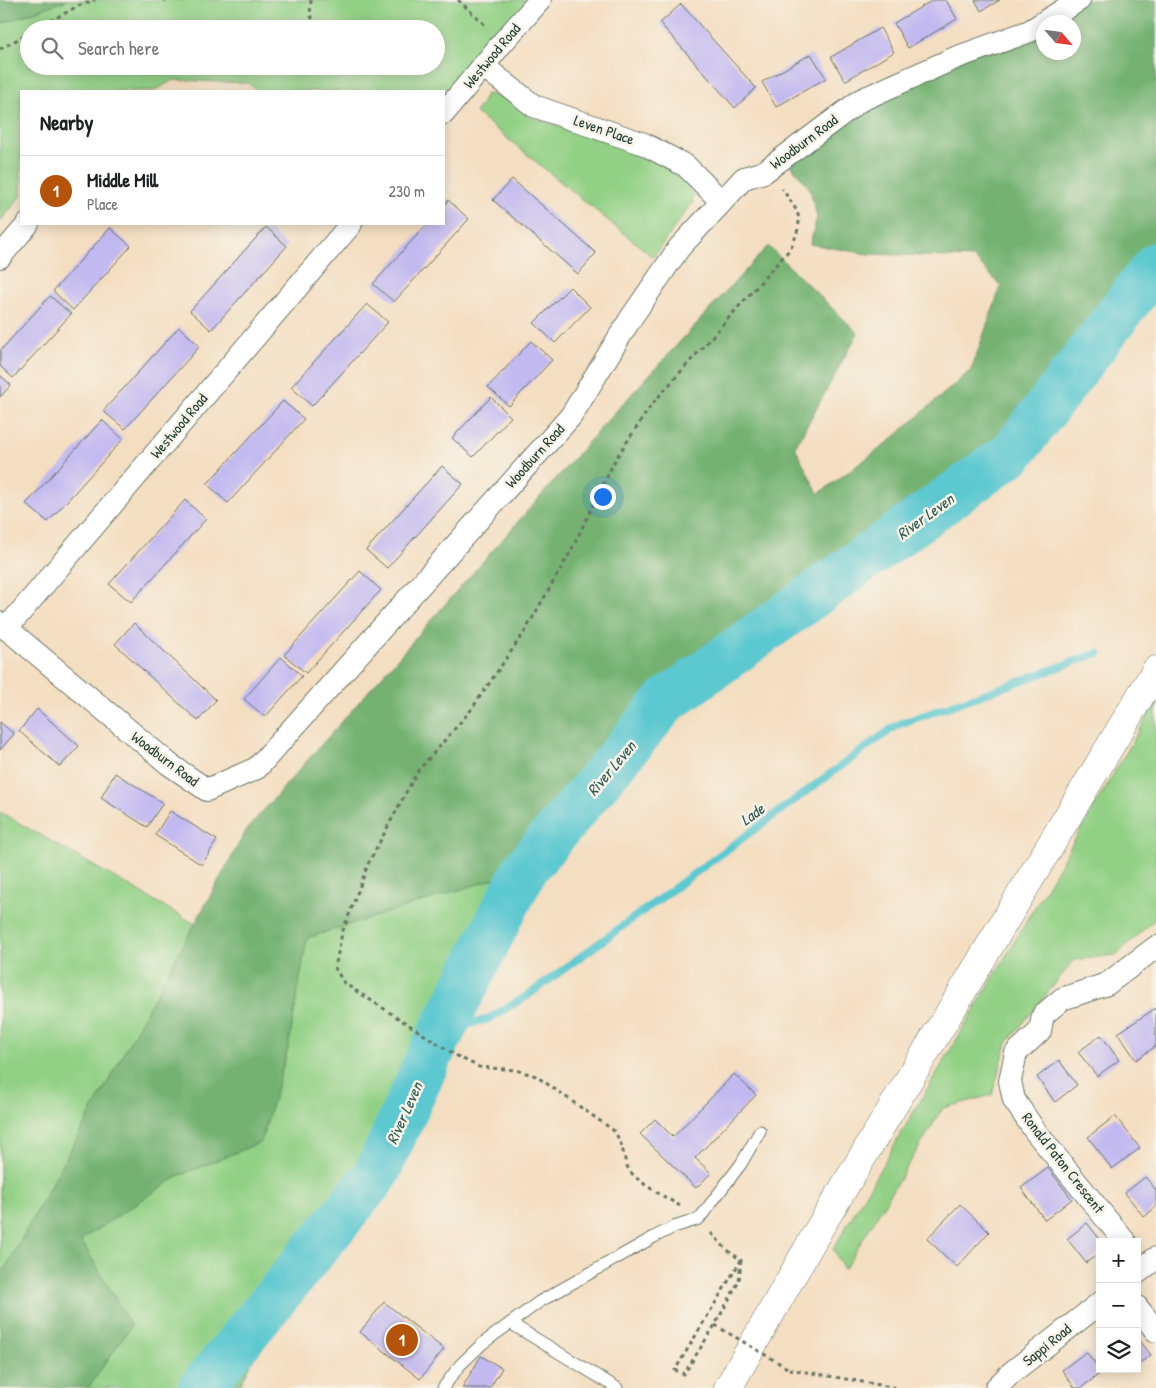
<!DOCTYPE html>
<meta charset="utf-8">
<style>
:root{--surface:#fff;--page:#f6f6f6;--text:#202124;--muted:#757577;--line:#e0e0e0;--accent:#b45309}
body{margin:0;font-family:"Patrick Hand",sans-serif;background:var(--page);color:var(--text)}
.controls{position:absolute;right:15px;bottom:15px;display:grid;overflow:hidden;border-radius:0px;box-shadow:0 2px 12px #0003}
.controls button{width:45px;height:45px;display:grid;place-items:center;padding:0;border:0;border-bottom:1px solid var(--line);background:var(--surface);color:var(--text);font:25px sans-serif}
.compass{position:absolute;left:1036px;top:15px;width:45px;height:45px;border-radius:50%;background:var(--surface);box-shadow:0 2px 12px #0003;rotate:118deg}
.you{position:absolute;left:602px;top:496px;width:18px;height:18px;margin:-12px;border:4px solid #fff;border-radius:50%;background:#1a73e8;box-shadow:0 0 0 8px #1a73e833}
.badge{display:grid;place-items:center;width:32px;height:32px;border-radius:50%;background:var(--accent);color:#fff;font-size:16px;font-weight:700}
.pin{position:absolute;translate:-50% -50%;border:2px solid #fff;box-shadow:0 1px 5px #0006}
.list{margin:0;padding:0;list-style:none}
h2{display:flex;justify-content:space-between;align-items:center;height:65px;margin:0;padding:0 20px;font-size:21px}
h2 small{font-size:16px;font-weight:400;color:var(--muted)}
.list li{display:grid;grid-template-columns:32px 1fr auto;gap:15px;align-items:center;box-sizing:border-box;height:70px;padding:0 20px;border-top:1px solid var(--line)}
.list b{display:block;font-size:19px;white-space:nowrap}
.list p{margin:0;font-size:16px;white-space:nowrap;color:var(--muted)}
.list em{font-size:16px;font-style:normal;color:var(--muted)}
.icon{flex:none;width:28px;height:28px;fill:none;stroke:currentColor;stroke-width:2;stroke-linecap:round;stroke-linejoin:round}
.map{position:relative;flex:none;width:1156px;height:1388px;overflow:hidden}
.search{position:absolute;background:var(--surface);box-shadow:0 2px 12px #0003;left:20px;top:20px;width:425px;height:55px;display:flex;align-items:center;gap:12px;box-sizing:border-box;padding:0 18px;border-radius:28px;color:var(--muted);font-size:19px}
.panel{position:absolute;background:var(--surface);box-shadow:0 2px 12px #0003;left:20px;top:90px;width:425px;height:135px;border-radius:0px}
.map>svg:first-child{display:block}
.green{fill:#92d085;stroke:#58865c;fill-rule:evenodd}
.forest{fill:#75b272;stroke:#4a7853;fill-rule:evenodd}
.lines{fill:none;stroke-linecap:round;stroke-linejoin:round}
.stream{stroke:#5bc8d0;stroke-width:8}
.river{stroke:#5bc8d0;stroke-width:46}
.building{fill:#c2b9f0}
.lane-casing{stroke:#6a7565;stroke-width:13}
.street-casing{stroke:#6a7565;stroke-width:24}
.primary-casing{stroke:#6a7565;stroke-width:29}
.path{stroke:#6a7565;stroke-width:3;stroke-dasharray:4 4;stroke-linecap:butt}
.lane{stroke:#fff;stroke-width:11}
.street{stroke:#fff;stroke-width:22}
.primary{stroke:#fff;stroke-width:28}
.path-bridge{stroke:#6a7565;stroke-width:3;stroke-dasharray:4 4;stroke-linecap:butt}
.labels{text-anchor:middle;stroke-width:5;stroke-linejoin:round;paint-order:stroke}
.street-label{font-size:15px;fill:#1f3d34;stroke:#f7f3e8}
.water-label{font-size:16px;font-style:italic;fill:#2b5953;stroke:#f7f3e8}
</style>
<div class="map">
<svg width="1156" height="1388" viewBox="0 0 1156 1388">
<rect width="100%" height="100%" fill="#f7f3e8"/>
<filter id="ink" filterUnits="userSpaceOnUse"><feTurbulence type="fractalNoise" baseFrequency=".02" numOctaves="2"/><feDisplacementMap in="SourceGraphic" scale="10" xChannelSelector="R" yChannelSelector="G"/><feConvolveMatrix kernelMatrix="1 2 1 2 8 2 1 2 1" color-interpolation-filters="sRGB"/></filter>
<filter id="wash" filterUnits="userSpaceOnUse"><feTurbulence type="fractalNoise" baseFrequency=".0096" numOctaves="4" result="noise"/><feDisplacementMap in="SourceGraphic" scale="20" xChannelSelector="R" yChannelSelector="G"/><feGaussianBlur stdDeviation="1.12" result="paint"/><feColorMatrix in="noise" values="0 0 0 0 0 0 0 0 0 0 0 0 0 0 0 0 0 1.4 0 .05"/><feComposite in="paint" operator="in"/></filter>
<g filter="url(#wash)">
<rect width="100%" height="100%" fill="#f4dec1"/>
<g class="green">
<path d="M67 0H540L444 110V91H259L248 83 173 80 154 91H21V196L0 222V24ZM29 29H436V66H29Z"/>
<polygon points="486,94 501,95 530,117 616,144 655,160 681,179 694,192 692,203 653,257 475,112 481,105"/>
<polygon points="1156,702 1156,918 1116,955 1074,960 1007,1043 992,1095 943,1108 844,1270 833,1249"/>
<polygon points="0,812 195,924 0,1278"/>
<polygon points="525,869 430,1055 376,1175 201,1388 88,1388 131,1326 81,1240 178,1176 261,1142 288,1048 307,938"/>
</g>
<g class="forest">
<polygon points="0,0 67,0 0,24"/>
<path d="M1079 0H1156V265L1012 453 666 701 525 869 307 938 288 1048 261 1142 178 1176 81 1240 131 1326 88 1388H0V1278L247 829 606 422 768 246 858 333 795 447 818 494 885 445 971 370 1001 286 974 258 868 254 810 244 817 217 810 189 784 157 861 100ZM1044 22H1074V52H1044Z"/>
<polygon points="255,1322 267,1332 239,1388 201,1388"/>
</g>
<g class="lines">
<polyline class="stream" points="442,1032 488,1019 527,996 897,725 1098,653"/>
<polyline class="river" points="201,1388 376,1175 430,1055 525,869 666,701 1012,453 1156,265"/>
</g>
<g id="blocks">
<g class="building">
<polygon points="933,0 946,0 957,19 908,48 894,23"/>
<polygon points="975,0 1000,0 981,11"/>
<polygon points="681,4 756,88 735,108 660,23"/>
<polygon points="880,28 894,52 845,81 831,57"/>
<polygon points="811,54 826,78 776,107 762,82"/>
<polygon points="512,179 596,253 578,274 493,200"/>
<polygon points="448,200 469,219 394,302 373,284 427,224 444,224 444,206"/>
<polygon points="266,227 287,246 211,330 190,311"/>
<polygon points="110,228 131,246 73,310 53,291"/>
<polygon points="570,287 590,307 555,343 534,323"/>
<polygon points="50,296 71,314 13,378 0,366 0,351"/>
<polygon points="367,304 388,322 312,406 291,387"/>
<polygon points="179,327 200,346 125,429 103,411"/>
<polygon points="531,341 552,360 509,406 488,387"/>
<polygon points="0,375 11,385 0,397"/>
<polygon points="491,397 511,417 473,457 452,438"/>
<polygon points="283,401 304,419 228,503 207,484"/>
<polygon points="102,420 123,439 48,522 26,504"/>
<polygon points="442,466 463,484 387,568 366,550"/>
<polygon points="185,500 206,519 131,602 109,584"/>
<polygon points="360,571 381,590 306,673 284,655"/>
<polygon points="134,623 216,700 198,721 115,644"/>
<polygon points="281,657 302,676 265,717 244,699"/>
<polygon points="37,709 79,746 60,767 19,731"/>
<polygon points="0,722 14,734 0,750"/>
<polygon points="115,773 163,803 147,827 101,798"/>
<polygon points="170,811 217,840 202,865 155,835"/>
<polygon points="1156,1008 1156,1046 1136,1060 1118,1033"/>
<polygon points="1101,1035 1119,1060 1097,1076 1078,1052"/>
<polygon points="1059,1060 1077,1085 1055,1102 1037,1077"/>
<polygon points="734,1074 756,1095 695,1158 711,1173 696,1188 640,1134 655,1119 673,1137"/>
<polygon points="1115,1116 1140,1148 1112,1169 1088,1137"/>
<polygon points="1048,1168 1072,1199 1045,1220 1021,1188"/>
<polygon points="1145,1177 1156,1190 1156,1207 1144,1217 1125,1193"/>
<polygon points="960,1204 989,1232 957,1267 927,1239"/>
<polygon points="1087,1223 1102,1242 1100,1242 1100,1252 1086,1263 1067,1239"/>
<polygon points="384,1302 444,1349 420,1379 360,1332"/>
<polygon points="1137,1337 1151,1355 1137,1365"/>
<polygon points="1086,1352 1102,1372 1081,1388 1075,1388 1062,1370"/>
<polygon points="481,1356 502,1368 490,1388 462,1388"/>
</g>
</g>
</g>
<g filter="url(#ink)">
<use href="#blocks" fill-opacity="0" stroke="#6a7565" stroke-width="1"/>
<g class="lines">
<defs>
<g id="lane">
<polyline points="510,1323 617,1388"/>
<polyline points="443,1388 460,1365 482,1344 539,1302 654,1237 674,1227 699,1219 741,1164 760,1131"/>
</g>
<g id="street">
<polyline points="483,66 534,106 644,144 686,166 721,201"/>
<polyline points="444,113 503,42 540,0"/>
<polyline points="0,257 28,224"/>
<polyline points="0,623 169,764 207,790 257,768 571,416 631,318 679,248 744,178 764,172 861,100 955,58 1030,31 1079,0"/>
<polyline points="6,629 351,224"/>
<polyline points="1125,1242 1035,1131 1014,1100 1010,1081 1016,1053 1040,1031 1043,1015 1062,999 1107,984 1156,947"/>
<polyline points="1137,1273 1156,1258"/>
<polyline points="1137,1307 1156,1331"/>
<polyline points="996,1388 1011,1373 1100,1303"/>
</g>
<polyline id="primary" points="728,1388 819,1229 1156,670"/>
</defs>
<use href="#lane" class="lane-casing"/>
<use href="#street" class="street-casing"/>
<use href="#primary" class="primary-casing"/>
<g class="path">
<polyline points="164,0 167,0"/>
<polyline points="311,0 310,15 319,29"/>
<polyline points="458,0 485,25"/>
<polyline points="36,29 78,6 95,0"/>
<polyline points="0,49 29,33"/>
<path d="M680 1206C666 1197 633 1181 627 1166 622 1152 623 1142 613 1130L536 1076 516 1070 479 1067 457 1056 344 983 335 968 342 933 369 862 417 772 471 710 525 631 571 551 615 460 652 404 791 248C804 218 801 215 782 189"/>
<polyline points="711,1233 726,1249 741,1260 675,1370 684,1374 715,1325 739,1281 741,1260"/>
<polyline points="789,1369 897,1388"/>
</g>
<use href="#lane" class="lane"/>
<use href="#street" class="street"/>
<use href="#primary" class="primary"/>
<polyline class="path-bridge" points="715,1325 789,1369"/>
</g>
</g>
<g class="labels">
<g class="street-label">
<text transform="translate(492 56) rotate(-50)" y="5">Westwood Road</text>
<text transform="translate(604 130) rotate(19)" y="5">Leven Place</text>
<text transform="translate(804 142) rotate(-37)" y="5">Woodburn Road</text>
<text transform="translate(179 426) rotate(-50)" y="5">Westwood Road</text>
<text transform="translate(535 456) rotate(-48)" y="5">Woodburn Road</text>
<text transform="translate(165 759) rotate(37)" y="5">Woodburn Road</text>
<text transform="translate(1063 1163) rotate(52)" y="5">Ronald Paton Crescent</text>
<text transform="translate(1047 1345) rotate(-39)" y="5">Sappi Road</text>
</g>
<g class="water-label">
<text transform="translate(925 516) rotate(-36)" y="6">River Leven</text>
<text transform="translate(611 768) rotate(-50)" y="6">River Leven</text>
<text transform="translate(752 814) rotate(-36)" y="6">Lade</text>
<text transform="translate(404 1113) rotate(-66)" y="6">River Leven</text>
</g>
</g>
</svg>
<div class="controls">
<button>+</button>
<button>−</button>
<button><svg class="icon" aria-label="layers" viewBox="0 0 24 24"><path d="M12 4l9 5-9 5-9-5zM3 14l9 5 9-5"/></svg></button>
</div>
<svg class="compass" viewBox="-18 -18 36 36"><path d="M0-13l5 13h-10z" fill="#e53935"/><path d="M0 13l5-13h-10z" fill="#757577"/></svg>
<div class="you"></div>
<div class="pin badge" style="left:402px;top:1340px">1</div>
<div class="search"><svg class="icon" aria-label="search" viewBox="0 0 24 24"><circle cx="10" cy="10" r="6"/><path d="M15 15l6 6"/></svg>Search here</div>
<section class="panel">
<h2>Nearby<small></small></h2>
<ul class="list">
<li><span class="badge">1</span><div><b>Middle Mill</b><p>Place</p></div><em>230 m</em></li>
</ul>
</section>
</div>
